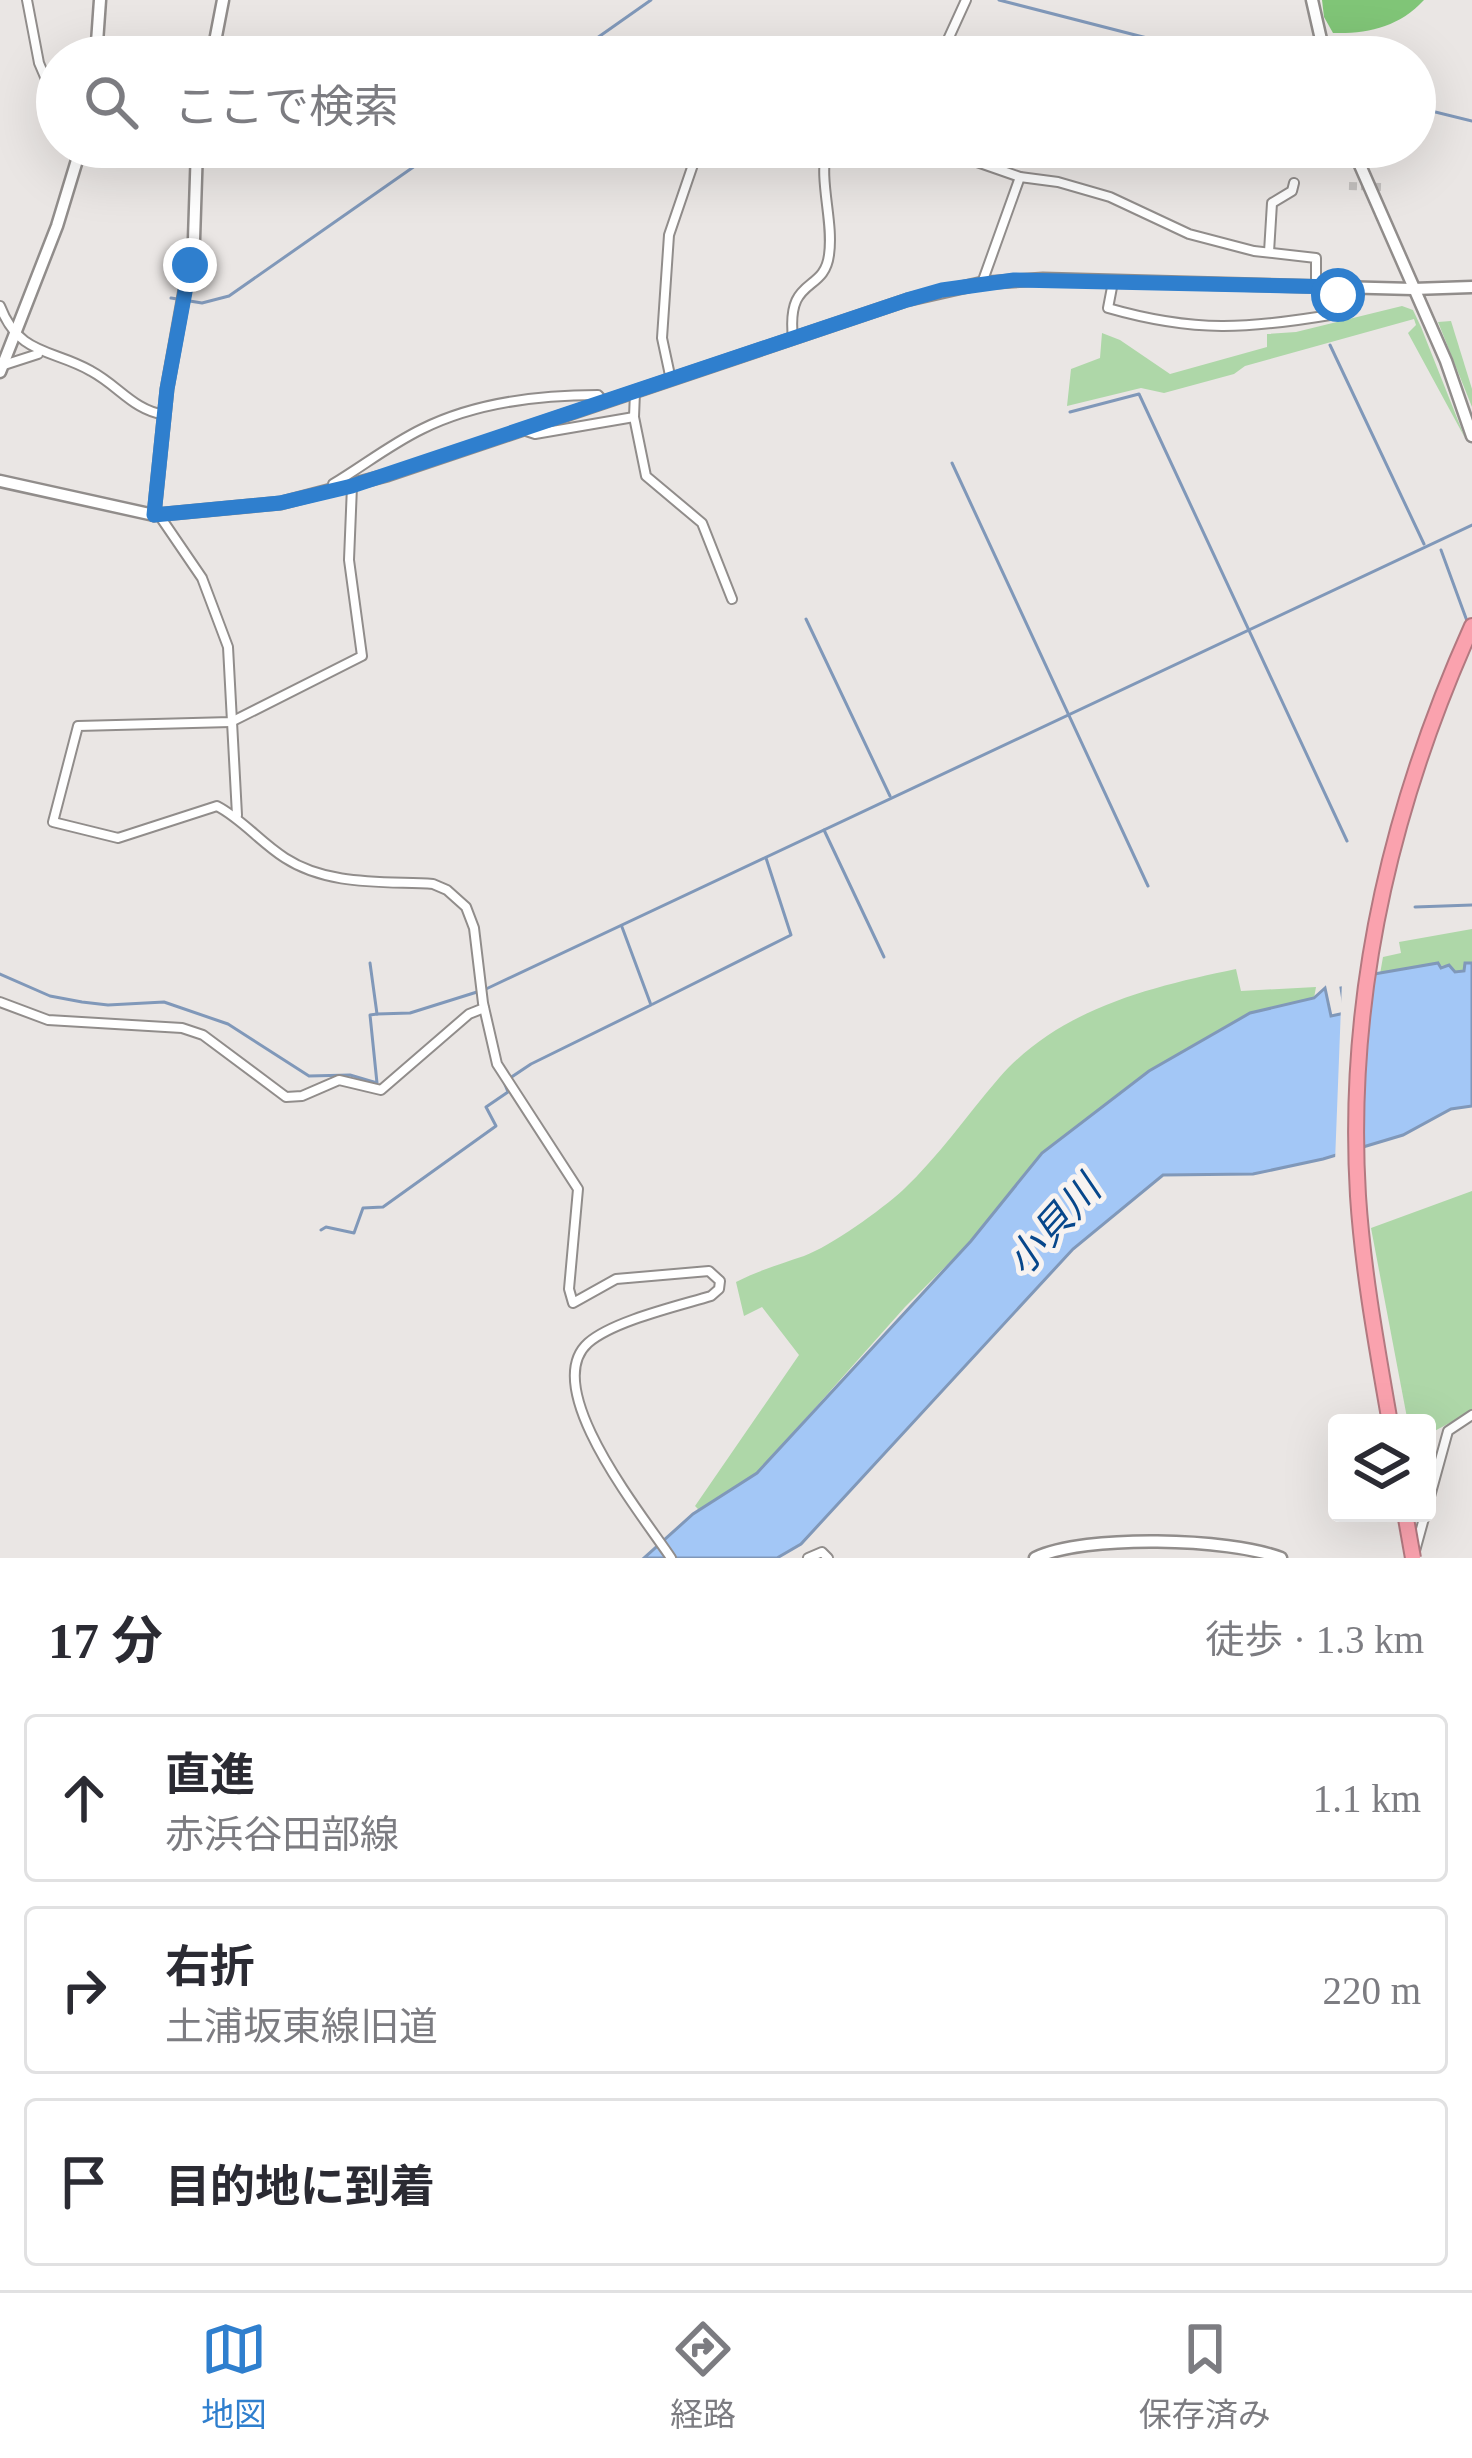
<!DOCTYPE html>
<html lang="ja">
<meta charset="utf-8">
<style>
:root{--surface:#fff;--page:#f7f7f7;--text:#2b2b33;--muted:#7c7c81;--line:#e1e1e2;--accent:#2f7fce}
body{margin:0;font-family:"Times New Roman","Noto Sans JP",serif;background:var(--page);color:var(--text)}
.controls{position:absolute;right:36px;bottom:36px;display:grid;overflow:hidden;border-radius:12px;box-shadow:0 12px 48px #0002}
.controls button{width:108px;height:108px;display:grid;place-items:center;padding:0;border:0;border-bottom:3px solid var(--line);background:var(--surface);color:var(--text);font:60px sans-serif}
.stop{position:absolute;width:36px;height:36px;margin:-27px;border:9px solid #2f7fce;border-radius:50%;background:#fff}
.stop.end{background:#2f7fce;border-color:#fff;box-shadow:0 3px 12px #0008}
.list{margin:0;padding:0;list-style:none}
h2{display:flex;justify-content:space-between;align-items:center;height:156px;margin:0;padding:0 48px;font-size:51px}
h2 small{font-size:39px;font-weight:400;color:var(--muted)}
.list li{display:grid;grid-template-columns:78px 1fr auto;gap:36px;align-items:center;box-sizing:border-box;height:168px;margin:0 24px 24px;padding:0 24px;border:3px solid var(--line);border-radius:12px}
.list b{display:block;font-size:45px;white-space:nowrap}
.list p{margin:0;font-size:39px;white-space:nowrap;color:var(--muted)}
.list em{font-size:39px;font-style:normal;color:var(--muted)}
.icon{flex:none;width:66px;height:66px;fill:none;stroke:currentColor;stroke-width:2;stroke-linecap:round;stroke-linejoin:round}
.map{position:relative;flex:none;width:1472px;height:1558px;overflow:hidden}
.search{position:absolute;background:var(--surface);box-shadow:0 12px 48px #0002;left:36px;right:36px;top:36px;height:132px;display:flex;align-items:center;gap:30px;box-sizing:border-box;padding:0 42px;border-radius:66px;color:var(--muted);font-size:45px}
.sheet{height:732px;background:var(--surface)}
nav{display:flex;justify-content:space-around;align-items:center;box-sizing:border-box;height:168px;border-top:3px solid var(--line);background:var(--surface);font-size:33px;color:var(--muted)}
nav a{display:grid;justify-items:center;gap:6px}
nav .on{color:var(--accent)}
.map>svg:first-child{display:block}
.green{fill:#aed7a8}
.forest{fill:#80c577}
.water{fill:#a3c7f6;stroke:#8098b9;stroke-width:3}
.pier{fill:#eae6e4}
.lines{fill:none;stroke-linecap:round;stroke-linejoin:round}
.stream{stroke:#8098b9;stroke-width:3}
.street-tunnel{stroke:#c4c1bf;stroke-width:8;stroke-dasharray:8 4;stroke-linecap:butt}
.street-casing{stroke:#918d8b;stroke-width:12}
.secondary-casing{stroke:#918d8b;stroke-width:15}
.highway-casing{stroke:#b27980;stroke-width:18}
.street{stroke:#fff;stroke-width:8}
.secondary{stroke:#fff;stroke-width:10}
.highway{stroke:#faa2ae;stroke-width:14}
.highway-bridge-casing{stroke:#b27980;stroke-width:18;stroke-linecap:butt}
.highway-bridge{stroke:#faa2ae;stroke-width:14}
.route{stroke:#2f7fce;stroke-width:15}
.labels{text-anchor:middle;stroke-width:10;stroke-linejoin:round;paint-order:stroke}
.water-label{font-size:39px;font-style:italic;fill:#07478b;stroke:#f7f3f1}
</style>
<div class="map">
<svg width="1472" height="1558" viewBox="0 0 1472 1558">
<rect width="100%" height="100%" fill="#eae6e4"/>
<g class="green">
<polygon points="1402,306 1413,310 1421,327 1465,438 1408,333 1416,325 1414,319 1245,366 1234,374 1164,393 1141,388 1067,406 1071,369 1100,358 1102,333 1120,340 1170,374 1267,347 1267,334 1296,332"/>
<polygon points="1451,321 1472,389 1472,407 1438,322"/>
<polygon points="1472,929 1472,963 1466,963 1464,971 1455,972 1448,965 1380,974 1383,957 1401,953 1399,942"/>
<path d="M1236 969 1241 991 1316 987 1314 998 1250 1013 1149 1071 1042 1153 971 1241 905 1307 757 1473 700 1511 695 1506 799 1355 762 1307 744 1316 736 1282C758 1271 780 1264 804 1256 831 1246 881 1210 903 1190 939 1156 967 1115 999 1078 1059 1009 1150 987 1236 969Z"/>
<polygon points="1472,1191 1472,1411 1427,1435 1427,1423 1408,1423 1371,1228"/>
</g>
<path class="forest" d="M1322 0H1424C1399 27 1368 34 1333 33L1324 17Z"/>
<polygon class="water" points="1438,963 1441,968 1449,965 1455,972 1464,971 1465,963 1472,963 1472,1106 1451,1109 1403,1135 1323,1159 1253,1174 1163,1175 1073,1249 801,1544 777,1558 644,1558 693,1514 757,1473 971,1241 1042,1153 1149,1071 1250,1013 1314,998 1325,988 1331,1016 1345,1013 1341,988 1351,986 1351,978"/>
<polygon class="pier" points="1374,969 1365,1055 1363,1153 1335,1162 1342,981 1349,972"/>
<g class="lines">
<g class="stream">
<polyline points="999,0 1221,57"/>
<polyline points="570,57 651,0"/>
<polyline points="1415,107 1472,121"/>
<polyline points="171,298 202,303 229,296 442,147"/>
<polyline points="1330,345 1424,544"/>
<polyline points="1070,412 1139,394 1347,841"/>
<polyline points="952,463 1148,886"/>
<polyline points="1441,550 1467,621"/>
<polyline points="806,619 890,796"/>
<polyline points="824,830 884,957"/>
<polyline points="1415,907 1472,905"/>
<polyline points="370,963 377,1014 410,1013 477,992"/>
<polyline points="0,974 50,996 82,1002 108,1005 164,1002 228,1024 309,1076 350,1075 377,1083 370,1015 377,1014"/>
<polyline points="486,989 1472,525"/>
<polyline points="653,1004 791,935 766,858"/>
<polyline points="321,1230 326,1227 354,1233 363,1208 383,1207 496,1126 486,1107 508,1092 504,1082 531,1064 651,1005 622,927"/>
</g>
<polyline class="street-tunnel" points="1349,186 1383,187"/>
<defs>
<g id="street">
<polyline points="27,0 39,63 57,105"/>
<polyline points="940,57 966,0"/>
<polyline points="71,147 71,148"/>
<polyline points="934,147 1020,177 1058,182 1110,197 1189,234 1254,251 1316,258 1316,287"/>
<polyline points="1269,252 1272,203 1292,191 1294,183"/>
<path d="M1113 282 1108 308C1195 333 1248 329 1336 314L1338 288"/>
<polyline points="982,283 1020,177"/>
<path d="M0 306C19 356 53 349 91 371 119 386 133 410 165 415"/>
<path d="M793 338C786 275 824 294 829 255 834 220 818 181 827 147"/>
<polyline points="1,366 38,354"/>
<polyline points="671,380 662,338 669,235 699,147"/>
<polyline points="635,392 634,417 646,476 702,523 732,599"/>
<polyline points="523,430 535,434 634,417"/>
<path d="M352 486 349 560 362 656 231 722 78 726 53 822 118 838 217 806C242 819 260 842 285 858 328 886 383 881 433 884L447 890 466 907 474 928 483 1003 497 1064 578 1189 569 1289 573 1303 616 1279 709 1271 720 1281 719 1289 711 1296C678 1306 613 1321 588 1343 538 1388 644 1517 671 1558"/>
<path d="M331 492 333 484C363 466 391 444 422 429 476 402 539 395 598 395L604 402"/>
<polyline points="159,515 202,578 228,647 237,815"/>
<polyline points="0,1002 48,1020 182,1028 203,1035 286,1097 302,1096 339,1080 381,1090 469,1014 484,1008"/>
<polyline points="1415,1551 1448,1431 1472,1415"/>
<polyline points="808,1558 822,1552 828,1558"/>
</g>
<g id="secondary">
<polyline points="1312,0 1325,57"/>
<polyline points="96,57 100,0"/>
<polyline points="212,57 223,0"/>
<polyline points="1352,147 1446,361 1472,436"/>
<polyline points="0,372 57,226 81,147"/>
<polyline points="0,481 154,515 281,503 388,475 907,300 982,283 1043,279 1413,289 1472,287"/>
<polyline points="154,515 167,389 194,239 197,147"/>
<path d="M1035 1558C1085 1534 1229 1538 1281 1558"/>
</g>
<path id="highway" d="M1390 1423C1377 1348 1363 1272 1358 1196 1346 997 1391 806 1472 626"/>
</defs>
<use href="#street" class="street-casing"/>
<use href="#secondary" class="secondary-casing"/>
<use href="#highway" class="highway-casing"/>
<use href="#street" class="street"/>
<use href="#secondary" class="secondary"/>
<use href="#highway" class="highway"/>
<defs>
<polyline id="highway-bridge" points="1405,1513 1413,1558"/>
</defs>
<use href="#highway-bridge" class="highway-bridge-casing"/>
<use href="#highway-bridge" class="highway-bridge"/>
</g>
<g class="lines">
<polyline class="route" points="190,265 167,389 154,515 280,503 352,486 907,300 942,290 1014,280 1338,287 1338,295"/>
</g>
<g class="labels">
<g class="water-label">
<text transform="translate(1053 1225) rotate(-48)" y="14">小貝川</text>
</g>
</g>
</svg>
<div class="controls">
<button><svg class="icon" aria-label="layers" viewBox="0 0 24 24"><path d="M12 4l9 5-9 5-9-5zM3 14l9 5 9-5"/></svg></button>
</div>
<div class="stop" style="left:1338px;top:295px"></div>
<div class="stop end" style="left:190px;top:265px"></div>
<div class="search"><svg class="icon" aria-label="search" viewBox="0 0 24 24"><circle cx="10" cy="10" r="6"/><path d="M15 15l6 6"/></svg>ここで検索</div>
</div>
<section class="sheet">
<h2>17 分<small>徒歩 · 1.3 km</small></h2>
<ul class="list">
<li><svg class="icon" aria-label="ahead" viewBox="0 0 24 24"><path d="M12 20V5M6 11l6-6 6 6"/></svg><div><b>直進</b><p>赤浜谷田部線</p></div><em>1.1 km</em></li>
<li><svg class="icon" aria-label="right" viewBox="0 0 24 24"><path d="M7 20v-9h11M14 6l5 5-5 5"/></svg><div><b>右折</b><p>土浦坂東線旧道</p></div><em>220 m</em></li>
<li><svg class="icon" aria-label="arrive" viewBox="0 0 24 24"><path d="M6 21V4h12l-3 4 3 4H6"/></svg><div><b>目的地に到着</b></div></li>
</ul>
</section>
<nav>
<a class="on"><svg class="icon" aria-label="map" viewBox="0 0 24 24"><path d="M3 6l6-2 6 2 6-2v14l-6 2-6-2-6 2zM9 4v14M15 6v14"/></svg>地図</a>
<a><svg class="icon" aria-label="directions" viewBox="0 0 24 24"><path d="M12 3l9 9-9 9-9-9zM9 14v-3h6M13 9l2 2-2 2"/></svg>経路</a>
<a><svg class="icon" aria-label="saved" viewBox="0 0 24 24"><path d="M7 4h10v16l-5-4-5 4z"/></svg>保存済み</a>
</nav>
